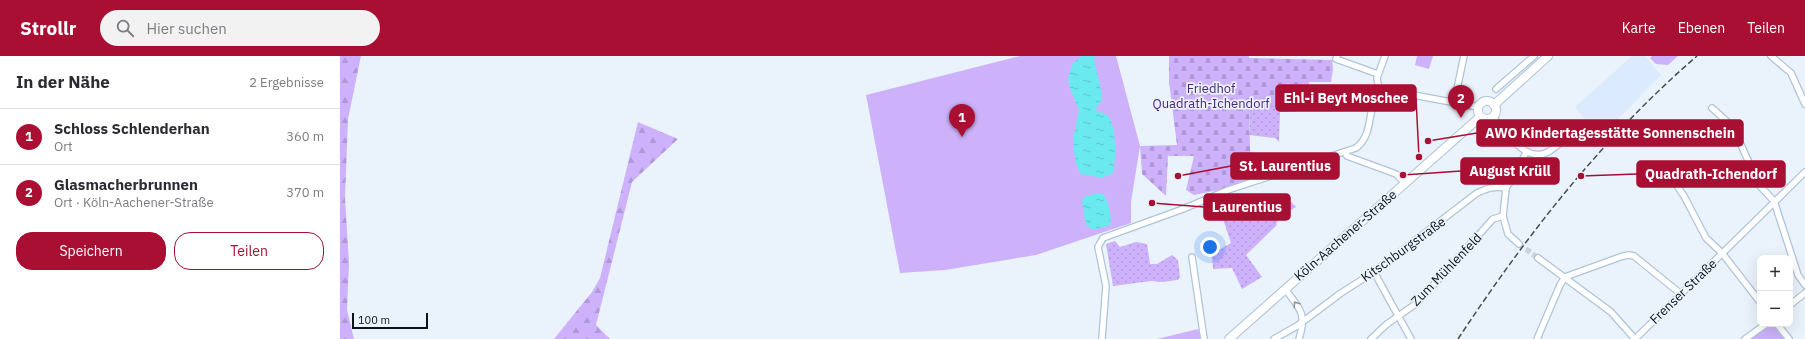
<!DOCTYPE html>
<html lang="de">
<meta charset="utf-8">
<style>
:root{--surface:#fff;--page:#f2f2f3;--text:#2b2b33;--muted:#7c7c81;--line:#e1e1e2;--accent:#a80f33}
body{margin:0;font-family:"IBM Plex Sans",sans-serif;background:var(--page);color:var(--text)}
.controls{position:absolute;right:12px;bottom:12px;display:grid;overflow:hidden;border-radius:8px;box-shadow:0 4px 16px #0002}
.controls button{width:36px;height:36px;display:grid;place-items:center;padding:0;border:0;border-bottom:1px solid var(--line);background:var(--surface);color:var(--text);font:20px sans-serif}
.scale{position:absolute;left:12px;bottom:10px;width:76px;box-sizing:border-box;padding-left:4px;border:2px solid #0c131b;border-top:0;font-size:11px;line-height:14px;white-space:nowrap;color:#0c131b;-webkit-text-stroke:3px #eaf3fc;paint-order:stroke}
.you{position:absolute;left:870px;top:191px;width:14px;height:14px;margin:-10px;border:3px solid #fff;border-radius:50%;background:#1a73e8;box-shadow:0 0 0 6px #1a73e833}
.badge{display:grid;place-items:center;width:26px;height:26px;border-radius:50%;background:var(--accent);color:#fff;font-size:13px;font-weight:700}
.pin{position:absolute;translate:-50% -33px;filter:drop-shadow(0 1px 2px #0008)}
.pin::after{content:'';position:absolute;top:21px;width:14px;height:12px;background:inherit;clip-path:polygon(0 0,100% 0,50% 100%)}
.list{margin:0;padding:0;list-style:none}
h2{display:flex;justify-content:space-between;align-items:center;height:52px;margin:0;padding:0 16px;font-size:17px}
h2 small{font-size:13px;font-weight:400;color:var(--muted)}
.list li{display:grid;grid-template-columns:26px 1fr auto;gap:12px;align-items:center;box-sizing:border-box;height:56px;padding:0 16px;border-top:1px solid var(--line)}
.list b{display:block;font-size:15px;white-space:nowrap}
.list p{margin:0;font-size:13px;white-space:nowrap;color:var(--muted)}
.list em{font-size:13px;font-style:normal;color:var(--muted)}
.actions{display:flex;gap:8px;padding:12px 16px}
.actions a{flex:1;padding:9px 0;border:1px solid var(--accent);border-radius:16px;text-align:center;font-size:14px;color:var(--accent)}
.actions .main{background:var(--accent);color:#fff}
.icon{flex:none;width:22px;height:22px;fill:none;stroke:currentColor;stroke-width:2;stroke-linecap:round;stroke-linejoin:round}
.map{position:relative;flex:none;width:1465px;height:283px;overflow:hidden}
header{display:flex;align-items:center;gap:24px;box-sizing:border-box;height:56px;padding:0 20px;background:var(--accent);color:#fff}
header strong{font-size:19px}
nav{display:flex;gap:22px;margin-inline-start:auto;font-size:14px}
.search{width:280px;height:36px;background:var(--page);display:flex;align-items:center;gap:10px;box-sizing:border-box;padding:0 14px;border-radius:22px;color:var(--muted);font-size:15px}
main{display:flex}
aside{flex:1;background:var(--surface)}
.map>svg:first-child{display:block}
.built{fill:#dbebfd}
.grass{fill:url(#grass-dots)}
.forest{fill:url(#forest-firs)}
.cemetery{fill:url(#cemetery-stones)}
.green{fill:#cdb2fb}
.water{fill:url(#water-ripples)}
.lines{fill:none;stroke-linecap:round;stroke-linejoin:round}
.minor-tunnel{stroke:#c9d1da;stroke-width:5.5;stroke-dasharray:5.5 3;stroke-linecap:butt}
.minor-casing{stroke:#aec4da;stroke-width:8}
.secondary-casing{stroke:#aec4da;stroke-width:10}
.minor{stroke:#fff;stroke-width:5.5}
.secondary{stroke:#fff;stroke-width:8}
.rail{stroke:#464e56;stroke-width:1.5;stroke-dasharray:6 3;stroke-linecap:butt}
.oneway{stroke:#929598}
.labels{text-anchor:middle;stroke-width:3.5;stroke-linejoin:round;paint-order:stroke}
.park-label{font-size:13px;fill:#4e257e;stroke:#eaf3fc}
.street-label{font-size:13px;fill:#0c131b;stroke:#eaf3fc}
.leader{fill:none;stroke:#a80f33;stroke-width:1.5}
.callout-dot{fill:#a80f33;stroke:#eaf3fc;stroke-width:1.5}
.callout{fill:#a80f33;stroke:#a80f33;stroke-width:1.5}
.callout-label{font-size:14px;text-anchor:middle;font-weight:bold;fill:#fff}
</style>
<header>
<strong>Strollr</strong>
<div class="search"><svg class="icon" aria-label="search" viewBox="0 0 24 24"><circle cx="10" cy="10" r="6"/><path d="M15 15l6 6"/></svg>Hier suchen</div>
<nav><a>Karte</a><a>Ebenen</a><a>Teilen</a></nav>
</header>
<main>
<aside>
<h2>In der Nähe<small>2 Ergebnisse</small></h2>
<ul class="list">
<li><span class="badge">1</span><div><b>Schloss Schlenderhan</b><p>Ort</p></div><em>360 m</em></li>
<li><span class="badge">2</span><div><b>Glasmacherbrunnen</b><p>Ort · Köln-Aachener-Straße</p></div><em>370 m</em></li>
</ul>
<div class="actions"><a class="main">Speichern</a><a>Teilen</a></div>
</aside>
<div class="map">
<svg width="1465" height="283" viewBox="0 0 1465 283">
<defs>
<pattern id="grass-dots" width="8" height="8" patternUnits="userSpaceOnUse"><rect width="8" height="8" fill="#cdb2fb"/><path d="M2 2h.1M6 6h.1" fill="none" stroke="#af98d7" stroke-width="1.8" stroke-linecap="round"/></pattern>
<pattern id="forest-firs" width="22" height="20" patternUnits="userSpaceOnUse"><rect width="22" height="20" fill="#cdb2fb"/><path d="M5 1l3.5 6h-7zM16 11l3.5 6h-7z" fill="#af98d7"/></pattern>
<pattern id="cemetery-stones" width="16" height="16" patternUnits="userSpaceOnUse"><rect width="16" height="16" fill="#cdb2fb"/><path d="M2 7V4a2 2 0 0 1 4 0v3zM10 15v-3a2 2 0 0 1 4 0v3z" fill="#af98d7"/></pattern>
<pattern id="water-ripples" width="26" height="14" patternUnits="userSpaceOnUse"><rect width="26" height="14" fill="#6ae9ee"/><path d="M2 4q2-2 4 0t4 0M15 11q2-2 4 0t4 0" fill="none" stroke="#5bc7cc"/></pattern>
</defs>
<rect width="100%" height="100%" fill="#eaf3fc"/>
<polygon class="built" points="1292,0 1305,0 1321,19 1259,82 1235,51"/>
<g class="grass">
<polygon points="955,49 955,56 940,56 939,86 935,82 910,79 909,52 951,51"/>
<polygon points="946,140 956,151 938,162 936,170 906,199 922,221 902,233 892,212 873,213 872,198 891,187 877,145 889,141 892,147 895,147 898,153 907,153 910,160 919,158 918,156 938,151"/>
<polygon points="775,185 780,191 796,186 807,188 810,208 817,208 832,199 838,204 840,221 838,224 822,226 811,225 773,230 766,188"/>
</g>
<g class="forest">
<polygon points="0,0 21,0 8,63 5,142 9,207 7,254 14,283 0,283"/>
<polygon points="298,66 338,83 292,126 256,269 270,283 214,283 252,236 260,222"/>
</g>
<polygon class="cemetery" points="829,0 909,0 909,2 992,4 993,13 991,26 969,26 970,50 955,49 951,51 909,52 910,94 918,120 879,134 854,139 846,134 854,100 828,100 826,140 802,118 800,90 837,89 829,25"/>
<g class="green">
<polygon points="680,0 776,0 800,90 791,146 791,167 696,199 605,214 560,217 526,39"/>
<polygon points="1077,0 1093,0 1089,13 1075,9"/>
<polygon points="1312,0 1338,0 1328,9 1316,8 1310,2"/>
<polygon points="1429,268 1434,268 1446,283 1409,283"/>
<polygon points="858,273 861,283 817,283"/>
</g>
<g class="water">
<path d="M742 0H755L754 3 761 35V45L756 52 757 55C760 56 766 58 768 60 777 71 776 103 773 117L762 122 741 118 737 111 734 96V79L739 54 730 32 728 22 733 7Z"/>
<path d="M754 138H763C769 146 772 160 770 169L754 174 746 169 742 146 745 140Z"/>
</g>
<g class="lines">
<polyline class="minor-tunnel" points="1179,188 1198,202"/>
<defs>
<g id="minor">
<polyline points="997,0 996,3 1038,18"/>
<polyline points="1431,0 1451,17 1465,48"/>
<polyline points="1156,33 1194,0"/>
<polyline points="1039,34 1037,22 1045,0"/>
<polyline points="1114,47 1124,0"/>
<polyline points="1372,52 1393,71 1419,129 1434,145 1458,219 1465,229"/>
<path d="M1153 61C1165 75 1186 108 1208 96 1220 89 1231 77 1241 68"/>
<polyline points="1005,96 1007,100 1056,118 1065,127"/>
<polyline points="1333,124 1344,140 1366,182 1382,197 1420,246"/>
<polyline points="1179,188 1168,178 1163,160 1166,132 1178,114 1186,96"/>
<polyline points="852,201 864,283"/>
<polyline points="1198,202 1271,256 1295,283"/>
<polyline points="1034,216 1071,283"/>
<path d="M945 233C960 253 967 257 959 283"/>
<polyline points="1450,249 1465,237"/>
<polyline points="1437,268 1449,283"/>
<path d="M762 283 766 230 758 191 763 182 843 153 888 134 1016 92C1035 77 1026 53 1039 34L1050 38H1068L1138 51"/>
<path d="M934 283 957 270 1001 237 1034 216 1137 137C1148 132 1154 130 1166 132"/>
<polyline points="1031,283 1047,268 1077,247 1153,163 1163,160"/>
<polyline points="1197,283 1220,229 1225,221 1283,200 1289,199 1294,200 1341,238"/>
<polyline points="1295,283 1465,116"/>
<polyline points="1405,283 1426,268"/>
</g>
<g id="secondary">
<circle cx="1147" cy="54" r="9"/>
<polyline points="1154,49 1208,0"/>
<polyline points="889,283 1140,61"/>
</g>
</defs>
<use href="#minor" class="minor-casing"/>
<use href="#secondary" class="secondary-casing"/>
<use href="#minor" class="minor"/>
<use href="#secondary" class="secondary"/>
<path class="rail" d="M1118 283C1186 180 1263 81 1357 0"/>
</g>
<defs><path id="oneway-chevron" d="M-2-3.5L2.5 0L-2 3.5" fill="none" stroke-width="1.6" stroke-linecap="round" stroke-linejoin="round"/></defs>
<use class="oneway" href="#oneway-chevron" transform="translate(956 248) rotate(-124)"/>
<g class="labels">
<g class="park-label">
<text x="871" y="37">Friedhof<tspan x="871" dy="15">Quadrath-Ichendorf</tspan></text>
</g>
<g class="street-label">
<text transform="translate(1005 179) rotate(-41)" y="5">Köln-Aachener-Straße</text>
<text transform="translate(1063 193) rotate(-36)" y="5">Kitschburgstraße</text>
<text transform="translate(1106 213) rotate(-46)" y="5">Zum Mühlenfeld</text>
<text transform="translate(1343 235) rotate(-44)" y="5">Frenser Straße</text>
</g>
</g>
<path class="leader" d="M1079 101L1076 42M1088 85L1137 77M838 120L891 110M1063 119L1121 115M1241 120L1297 118M812 147L864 151"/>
<g class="callout-dot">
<circle cx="1079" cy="101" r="4"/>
<circle cx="1088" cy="85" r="4"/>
<circle cx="838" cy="120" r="4"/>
<circle cx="1063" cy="119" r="4"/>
<circle cx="1241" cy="120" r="4"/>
<circle cx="812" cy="147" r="4"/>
</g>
<g class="callout">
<rect x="936" y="29" width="140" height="26" rx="4"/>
<rect x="1137" y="64" width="266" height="26" rx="4"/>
<rect x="891" y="97" width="108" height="26" rx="4"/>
<rect x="1121" y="102" width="98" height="26" rx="4"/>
<rect x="1297" y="105" width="148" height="26" rx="4"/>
<rect x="864" y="138" width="86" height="26" rx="4"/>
</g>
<g class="callout-label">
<text x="1006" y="47">Ehl-i Beyt Moschee</text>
<text x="1270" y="82">AWO Kindertagesstätte Sonnenschein</text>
<text x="945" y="115">St. Laurentius</text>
<text x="1170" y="120">August Krüll</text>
<text x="1371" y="123">Quadrath-Ichendorf</text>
<text x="907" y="156">Laurentius</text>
</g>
</svg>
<div class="controls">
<button>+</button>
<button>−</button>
</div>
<div class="scale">100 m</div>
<div class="you"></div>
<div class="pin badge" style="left:622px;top:81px">1</div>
<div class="pin badge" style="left:1121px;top:62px">2</div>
</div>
</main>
